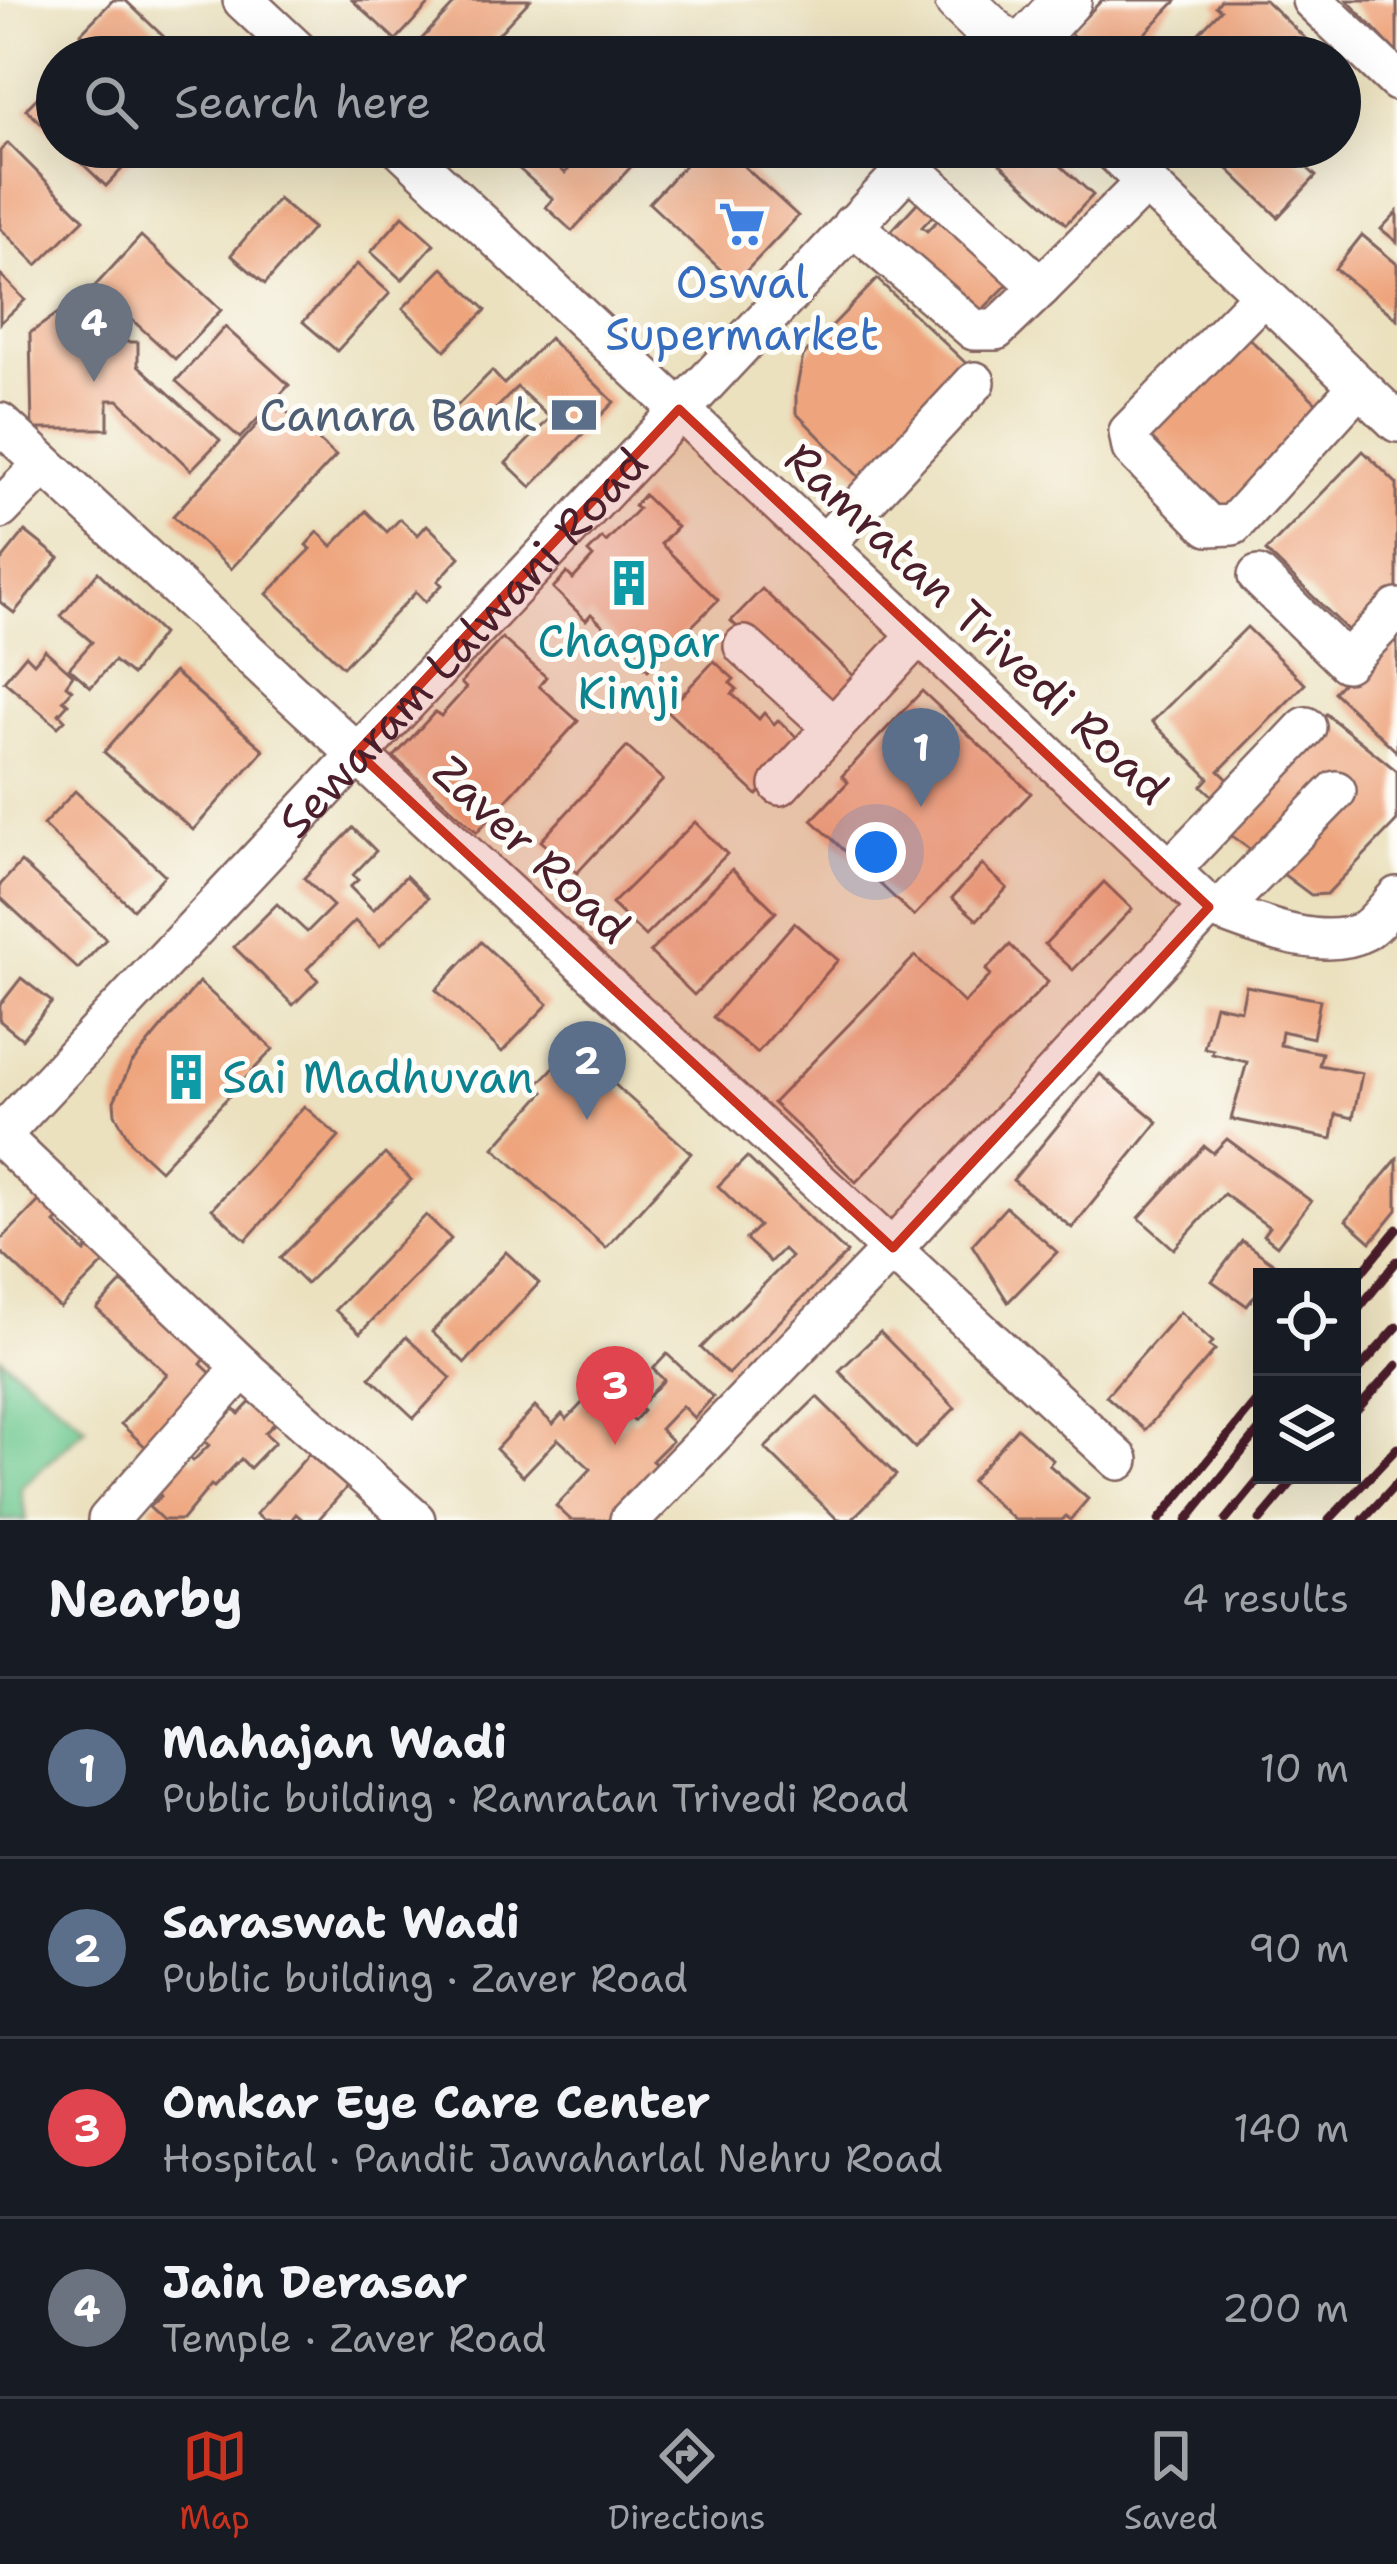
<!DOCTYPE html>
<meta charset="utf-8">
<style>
:root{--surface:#171b24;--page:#242831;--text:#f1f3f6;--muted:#9ea1a6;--line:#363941;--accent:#c8321e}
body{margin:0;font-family:"Shantell Sans",sans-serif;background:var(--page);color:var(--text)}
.controls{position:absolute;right:36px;bottom:36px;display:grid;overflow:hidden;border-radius:0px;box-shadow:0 12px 48px #0002}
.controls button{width:108px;height:108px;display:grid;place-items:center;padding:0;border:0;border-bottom:3px solid var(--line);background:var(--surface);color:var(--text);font:60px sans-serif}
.you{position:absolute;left:876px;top:852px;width:42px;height:42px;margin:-30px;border:9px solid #fff;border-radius:50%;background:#1a73e8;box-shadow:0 0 0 18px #1a73e833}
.badge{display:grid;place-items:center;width:78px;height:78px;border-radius:50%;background:var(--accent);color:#fff;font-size:39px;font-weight:700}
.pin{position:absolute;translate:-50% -99px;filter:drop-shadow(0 3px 6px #0008)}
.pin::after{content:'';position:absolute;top:63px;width:42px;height:36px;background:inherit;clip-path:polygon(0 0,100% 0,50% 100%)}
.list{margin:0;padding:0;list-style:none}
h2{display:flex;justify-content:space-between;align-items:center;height:156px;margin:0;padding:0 48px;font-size:51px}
h2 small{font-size:39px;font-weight:400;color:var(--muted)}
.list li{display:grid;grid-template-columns:78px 1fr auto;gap:36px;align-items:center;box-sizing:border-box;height:180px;padding:0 48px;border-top:3px solid var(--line)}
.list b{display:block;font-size:45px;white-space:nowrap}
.list p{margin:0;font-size:39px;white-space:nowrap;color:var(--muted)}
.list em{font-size:39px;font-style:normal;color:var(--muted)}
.icon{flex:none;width:66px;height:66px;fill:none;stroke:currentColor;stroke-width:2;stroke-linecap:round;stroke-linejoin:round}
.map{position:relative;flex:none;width:1397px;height:1520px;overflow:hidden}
.search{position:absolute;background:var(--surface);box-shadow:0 12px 48px #0002;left:36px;right:36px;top:36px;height:132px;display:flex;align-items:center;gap:30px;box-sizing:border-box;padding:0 42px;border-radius:66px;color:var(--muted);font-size:45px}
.sheet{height:876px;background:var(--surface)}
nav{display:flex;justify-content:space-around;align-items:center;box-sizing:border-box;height:168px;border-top:3px solid var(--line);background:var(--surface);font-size:33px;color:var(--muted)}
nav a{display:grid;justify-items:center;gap:6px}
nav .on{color:var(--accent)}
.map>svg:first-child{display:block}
.green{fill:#6dc88f;stroke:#5c745d;stroke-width:3}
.building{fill:#eea57e}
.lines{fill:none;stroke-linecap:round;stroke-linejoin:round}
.minor-casing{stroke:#82635f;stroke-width:44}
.major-casing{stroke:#82635f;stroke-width:52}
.minor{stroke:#fff;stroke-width:39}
.major{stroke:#fff;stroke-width:48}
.rail{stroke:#4a1f2b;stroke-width:9}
.marked{fill:#c8321e;fill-opacity:0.2;stroke:#c8321e;stroke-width:9;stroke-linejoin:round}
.labels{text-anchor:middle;stroke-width:10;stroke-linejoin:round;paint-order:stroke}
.shop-label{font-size:45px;fill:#366cbe;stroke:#fdfcf7}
.service-label{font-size:45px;fill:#4e5e75;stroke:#fdfcf7;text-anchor:end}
.street-label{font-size:45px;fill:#4a1f2b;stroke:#fdfcf7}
.culture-label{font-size:45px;fill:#0d838f;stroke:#fdfcf7}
</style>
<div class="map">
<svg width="1397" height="1520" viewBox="0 0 1397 1520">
<rect width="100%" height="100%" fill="#fdfcf7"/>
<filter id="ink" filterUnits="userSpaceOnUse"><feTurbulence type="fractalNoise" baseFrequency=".00833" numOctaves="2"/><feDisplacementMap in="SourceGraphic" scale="24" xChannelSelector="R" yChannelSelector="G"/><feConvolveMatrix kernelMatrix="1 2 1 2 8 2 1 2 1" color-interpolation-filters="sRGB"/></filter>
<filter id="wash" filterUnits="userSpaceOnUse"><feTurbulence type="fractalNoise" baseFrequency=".004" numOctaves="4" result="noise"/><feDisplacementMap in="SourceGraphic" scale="48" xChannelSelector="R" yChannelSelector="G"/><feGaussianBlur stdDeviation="2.7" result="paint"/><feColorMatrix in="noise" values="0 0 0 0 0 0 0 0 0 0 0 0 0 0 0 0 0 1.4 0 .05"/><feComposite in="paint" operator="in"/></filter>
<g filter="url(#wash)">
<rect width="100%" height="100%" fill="#ebe1bf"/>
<polygon class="green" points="0,1357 86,1427 21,1488 26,1520 0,1520"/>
<g id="blocks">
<g class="building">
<polygon points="113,0 125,0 185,57 77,57 91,42 81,33"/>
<polygon points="352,0 433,0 396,40"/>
<polygon points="458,0 530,0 477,57 405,57"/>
<polygon points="1102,0 1177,0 1122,57 1095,57 1070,33"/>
<polygon points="1221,0 1265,0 1307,40 1292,57 1216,57 1195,37 1221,10 1216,6"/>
<polygon points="1347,0 1397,0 1397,53"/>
<polygon points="1174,45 1187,57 1163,57"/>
<polygon points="57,78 57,139 26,109"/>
<polygon points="8,143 84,219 37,265 0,228 0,151"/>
<polygon points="65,147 133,147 138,152 106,186"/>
<polygon points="536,147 565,173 590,147 649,147 572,231 546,207 553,199 517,167"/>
<polygon points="702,147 723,147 798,216 735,283 649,203"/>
<polygon points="982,147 1040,147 1093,195 1066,224"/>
<polygon points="1205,147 1284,147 1316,176 1278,217"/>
<polygon points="928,191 942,206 922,227 927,231 948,210 1016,276 973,319 881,242"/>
<polygon points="278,199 313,228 265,284 231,255"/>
<polygon points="1397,212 1397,242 1381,229"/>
<polygon points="403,216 434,244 402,280 371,252"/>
<polygon points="1362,235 1397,264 1397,319 1335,269"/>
<polygon points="141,236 221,310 175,359 95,286"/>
<polygon points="357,264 390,293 337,351 303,322"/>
<polygon points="443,268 486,310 445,350 403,308"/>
<polygon points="0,274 25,300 0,323"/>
<polygon points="877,279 973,370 865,483 796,413 796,392 803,356"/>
<polygon points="64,309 108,310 108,342 138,342 138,365 220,440 191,470 118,400 108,400 108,429 32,429 30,333"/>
<polygon points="1236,326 1326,412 1227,514 1137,428"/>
<polygon points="225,327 289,385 240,438 176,381"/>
<polygon points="549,338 614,402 531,487 506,463 550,418 517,387 474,432 452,411 492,371 504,384"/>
<polygon points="277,403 336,456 231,569 173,516"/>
<polygon points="1363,451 1397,484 1397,599 1358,640 1266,551"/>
<polygon points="644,495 677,527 661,544 718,600 648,670 591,614 586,620 553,588 567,573 573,579 593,557 588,552 602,538 606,542 638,509 634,506"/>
<polygon points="366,511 387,532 400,519 418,535 427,525 460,557 438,581 442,585 425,602 416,592 343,667 267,594 311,549 306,545 318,532 332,546"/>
<polygon points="25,531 59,558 14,613 0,602 0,562"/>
<polygon points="98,572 162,634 132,675 114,661 91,687 69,668 92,642 61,616"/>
<polygon points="762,589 863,685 832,716 731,621"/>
<polygon points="1247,627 1305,684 1219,771 1235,786 1219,802 1202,786 1209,778 1152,722"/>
<polygon points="1397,627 1397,752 1334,692"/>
<polygon points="502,638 546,677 539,686 578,721 477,832 394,757 435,712 441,716 466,688 461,683"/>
<polygon points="45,650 73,675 66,685 72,690 63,700 68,704 59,714 65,720 58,727 4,681 26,655 34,663"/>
<polygon points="714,661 734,679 730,683 737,689 732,694 759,719 764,713 774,724 778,720 805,745 757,795 667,711"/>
<polygon points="174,672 264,750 193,830 104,752"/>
<polygon points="922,691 1031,793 914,916 812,820 848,782 842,776"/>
<polygon points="1326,714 1397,771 1397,821 1327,894 1311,895 1220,827"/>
<polygon points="627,747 663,780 577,873 541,841"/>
<polygon points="75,791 165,875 133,909 43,825"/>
<polygon points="695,822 727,854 645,936 612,904"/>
<polygon points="353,828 376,851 353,875 358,880 350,887 373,910 406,876 428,898 380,946 355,921 307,969 318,980 293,1005 234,947 277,904 307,932 333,906 304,878"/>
<polygon points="21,862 106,939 78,969 0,897 0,885"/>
<polygon points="982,865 1007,888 977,920 952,898"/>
<polygon points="732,869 776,912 694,995 650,952"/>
<polygon points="1104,882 1132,909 1073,970 1045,944"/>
<polygon points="794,923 838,960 757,1053 713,1017"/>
<polygon points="481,942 548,1004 502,1052 436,990"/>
<polygon points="1010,945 1048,982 856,1182 773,1103 915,956 964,1003 991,975 986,970"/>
<polygon points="21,978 52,1002 22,1039 0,1021 0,1005"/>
<polygon points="199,982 273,1049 160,1170 132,1144 115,1114 114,1101 131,1064"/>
<polygon points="1246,986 1320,1000 1313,1038 1282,1031 1280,1045 1322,1053 1319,1065 1362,1073 1353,1118 1336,1114 1332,1139 1231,1119 1247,1062 1212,1054 1213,1050 1204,1048 1215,1005 1241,1010"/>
<polygon points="573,1047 691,1153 606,1248 494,1148 544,1092 536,1086"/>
<polygon points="1100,1074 1158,1122 1072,1228 1013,1180"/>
<polygon points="304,1106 339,1137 246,1240 212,1209"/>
<polygon points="1227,1139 1311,1201 1277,1246 1263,1235 1269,1227 1224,1194 1174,1249 1139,1218 1204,1146 1213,1153"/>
<polygon points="385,1154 411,1180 306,1284 280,1258"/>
<polygon points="747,1157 847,1253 728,1374 701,1348 791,1257 783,1249 770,1262 746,1239 759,1226 718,1186"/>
<polygon points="1397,1159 1397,1210 1371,1242 1346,1220"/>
<polygon points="43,1197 63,1215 55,1223 85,1252 92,1244 108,1259 60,1308 0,1251 0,1241"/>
<polygon points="1006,1207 1057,1252 1008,1302 972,1245"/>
<polygon points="426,1215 451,1239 360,1333 335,1310"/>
<polygon points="1242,1241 1277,1266 1269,1277 1262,1277 1262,1286 1247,1306 1212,1281"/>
<polygon points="506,1252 539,1283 465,1363 432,1332"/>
<polygon points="122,1282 154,1312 158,1308 208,1355 201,1364 218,1380 151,1452 121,1424 167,1374 97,1309"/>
<polygon points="1180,1312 1213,1342 1209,1346 1215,1350 1145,1430 1106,1396"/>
<polygon points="880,1332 955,1408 915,1448 839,1371"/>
<polygon points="406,1337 451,1378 414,1418 370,1377"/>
<polygon points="667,1354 713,1397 694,1418 682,1406 660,1429 672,1441 652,1461 659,1467 609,1520 571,1520 556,1506 591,1469 558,1439 523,1476 496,1449 535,1407 553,1424 562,1414 567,1419 585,1400 617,1430 630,1417 634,1421 643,1411 639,1407 664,1380 653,1369"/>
<polygon points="817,1397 896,1475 851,1520 838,1520 765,1448"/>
<polygon points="254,1398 277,1421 265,1433 275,1442 250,1468 241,1459 214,1487 211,1485 182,1520 163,1520 149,1507 161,1496 155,1489 188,1456 193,1461 209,1445 204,1441 234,1409 239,1414"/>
<polygon points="1017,1428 1053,1460 1049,1465 1088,1499 1070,1520 1066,1516 1062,1520 1015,1520 971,1481"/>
<polygon points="309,1454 347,1487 318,1520 303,1520 296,1514 291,1520 263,1520 256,1514"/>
</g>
</g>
</g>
<g filter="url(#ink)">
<use href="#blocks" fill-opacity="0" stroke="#82635f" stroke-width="3"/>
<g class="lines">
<defs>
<g id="minor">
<polyline points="243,0 304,57"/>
<polyline points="1312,0 1397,81"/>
<path d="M400 147 1209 907C1250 922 1322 954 1364 931 1376 924 1387 908 1397 897"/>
<polyline points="1109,147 1397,422"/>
<polyline points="908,166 1041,287 1145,183"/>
<polyline points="852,225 974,330 996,330 1041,287"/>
<polyline points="1263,295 1129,432 1132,448 1209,526 1233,525 1359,386"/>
<polyline points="0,423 1119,1460"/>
<polyline points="0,509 44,464"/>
<polyline points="824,545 975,382"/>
<polyline points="1258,576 1346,662 1397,609"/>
<polyline points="744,646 833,727"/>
<polyline points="780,785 919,634"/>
<polyline points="1170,870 1306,727"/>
<polyline points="1219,911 1336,791"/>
<polyline points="108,1520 243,1367"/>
<path id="s1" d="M415 1520 249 1373 0 1136 927 147"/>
<polyline points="630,1520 893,1248 1209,907"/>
</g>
<polyline id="major" points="959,0 1016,55 1067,0"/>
</defs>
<use href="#minor" class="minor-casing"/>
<use href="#major" class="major-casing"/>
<use href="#minor" class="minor"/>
<use href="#major" class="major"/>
<g class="rail">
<polyline points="1352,1284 1397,1229"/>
<polyline points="1352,1317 1397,1261"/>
<polyline points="1352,1377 1397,1327"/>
<polyline points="1352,1415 1397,1365"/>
<polyline points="1159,1520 1262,1394"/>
<polyline points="1187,1520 1262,1427"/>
<polyline points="1226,1520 1263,1475"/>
<polyline points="1260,1520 1298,1475"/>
<polyline points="1329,1520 1397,1448"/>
<polyline points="1363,1520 1397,1483"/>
</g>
</g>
</g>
<path class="marked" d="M679 409 1209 907 893 1248 357 752Z"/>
<defs>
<symbol id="supermarket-bare" viewBox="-9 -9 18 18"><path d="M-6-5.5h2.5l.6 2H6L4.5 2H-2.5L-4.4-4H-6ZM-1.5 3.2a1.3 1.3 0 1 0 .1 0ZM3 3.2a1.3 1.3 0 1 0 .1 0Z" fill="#3f7fe0" stroke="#fdfcf7" stroke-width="2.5" paint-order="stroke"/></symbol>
<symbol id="bank-bare" viewBox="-9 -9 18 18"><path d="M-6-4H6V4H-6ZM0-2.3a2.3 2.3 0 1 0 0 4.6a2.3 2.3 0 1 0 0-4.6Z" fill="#5c6f8a" stroke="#fdfcf7" stroke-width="2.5" paint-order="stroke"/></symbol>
<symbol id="building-bare" viewBox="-9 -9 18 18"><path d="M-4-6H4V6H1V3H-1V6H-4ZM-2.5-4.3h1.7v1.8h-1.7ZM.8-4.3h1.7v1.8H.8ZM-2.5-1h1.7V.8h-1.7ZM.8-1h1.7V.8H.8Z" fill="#0f9aa8" stroke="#fdfcf7" stroke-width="2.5" paint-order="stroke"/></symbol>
</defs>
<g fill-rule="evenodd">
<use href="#supermarket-bare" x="709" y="191" width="66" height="66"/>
<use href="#bank-bare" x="541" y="382" width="66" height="66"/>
<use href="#building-bare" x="596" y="550" width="66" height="66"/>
<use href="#building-bare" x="153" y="1044" width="66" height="66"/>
</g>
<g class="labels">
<g class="shop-label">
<text x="742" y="298">Oswal<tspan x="742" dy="52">Supermarket</tspan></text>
</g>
<g class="service-label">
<text x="538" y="431">Canara Bank</text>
</g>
<g class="street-label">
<text transform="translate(977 623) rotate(43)" y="16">Ramratan Trivedi Road</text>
<text dy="16" stroke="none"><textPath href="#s1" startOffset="1242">Sewaram Lalwani Road</textPath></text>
<text transform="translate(532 849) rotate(43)" y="16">Zaver Road</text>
</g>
<g class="culture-label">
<text x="629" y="657">Chagpar<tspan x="629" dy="52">Kimji</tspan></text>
<text x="222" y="1093" text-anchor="start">Sai Madhuvan</text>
</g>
</g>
</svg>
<div class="controls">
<button><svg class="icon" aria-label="locate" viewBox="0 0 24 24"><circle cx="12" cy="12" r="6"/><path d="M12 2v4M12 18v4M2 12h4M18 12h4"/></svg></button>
<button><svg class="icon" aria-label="layers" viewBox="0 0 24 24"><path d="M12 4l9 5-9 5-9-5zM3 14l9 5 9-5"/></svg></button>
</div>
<div class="you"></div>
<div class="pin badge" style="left:921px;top:807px;background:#5c6f8a">1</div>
<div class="pin badge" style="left:587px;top:1120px;background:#5c6f8a">2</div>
<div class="pin badge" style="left:615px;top:1445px;background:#e0444e">3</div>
<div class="pin badge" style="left:94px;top:382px;background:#6b7280">4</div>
<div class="search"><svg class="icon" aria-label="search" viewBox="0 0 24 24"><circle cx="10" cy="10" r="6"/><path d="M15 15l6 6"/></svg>Search here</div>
</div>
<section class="sheet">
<h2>Nearby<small>4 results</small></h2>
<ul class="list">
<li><span class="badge" style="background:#5c6f8a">1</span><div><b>Mahajan Wadi</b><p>Public building · Ramratan Trivedi Road</p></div><em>10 m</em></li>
<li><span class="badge" style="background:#5c6f8a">2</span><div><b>Saraswat Wadi</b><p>Public building · Zaver Road</p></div><em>90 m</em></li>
<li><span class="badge" style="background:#e0444e">3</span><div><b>Omkar Eye Care Center</b><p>Hospital · Pandit Jawaharlal Nehru Road</p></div><em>140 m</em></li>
<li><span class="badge" style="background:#6b7280">4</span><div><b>Jain Derasar</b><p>Temple · Zaver Road</p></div><em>200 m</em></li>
</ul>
</section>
<nav>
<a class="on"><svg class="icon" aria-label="map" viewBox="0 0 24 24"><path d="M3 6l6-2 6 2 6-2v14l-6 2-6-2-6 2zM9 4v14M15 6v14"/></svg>Map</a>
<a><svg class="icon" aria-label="directions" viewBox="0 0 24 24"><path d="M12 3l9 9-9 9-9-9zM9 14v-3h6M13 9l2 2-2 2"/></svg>Directions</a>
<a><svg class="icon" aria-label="saved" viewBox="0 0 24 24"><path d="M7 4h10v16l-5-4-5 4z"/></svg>Saved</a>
</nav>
